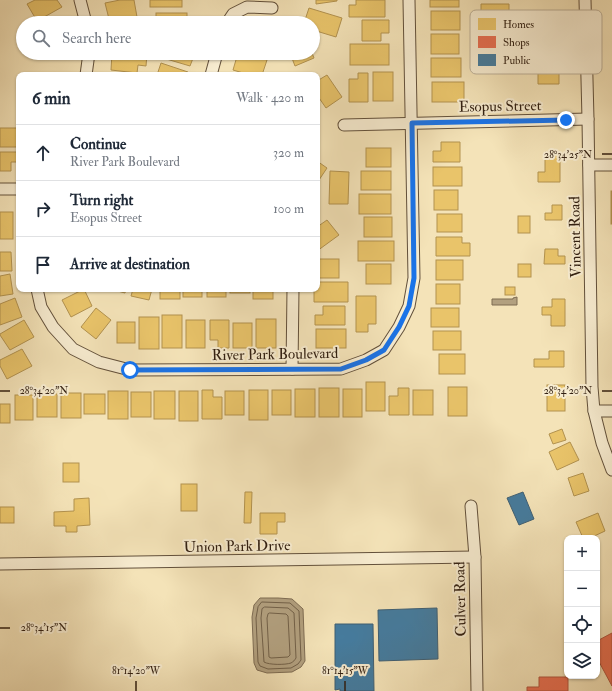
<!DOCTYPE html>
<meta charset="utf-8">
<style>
:root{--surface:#fff;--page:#f2f2f3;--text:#1f2937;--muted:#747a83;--line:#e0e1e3}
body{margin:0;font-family:"IM FELL Double Pica",serif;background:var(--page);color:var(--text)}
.controls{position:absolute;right:12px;bottom:12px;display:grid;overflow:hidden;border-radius:8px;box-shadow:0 1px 3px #0004}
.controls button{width:36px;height:36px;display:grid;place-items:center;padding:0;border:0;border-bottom:1px solid var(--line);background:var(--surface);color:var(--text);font:20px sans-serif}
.stop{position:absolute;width:12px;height:12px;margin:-9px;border:3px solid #1a73e8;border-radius:50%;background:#fff}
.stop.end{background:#1a73e8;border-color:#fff;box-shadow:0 1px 4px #0008}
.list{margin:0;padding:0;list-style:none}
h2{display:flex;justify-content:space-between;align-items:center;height:52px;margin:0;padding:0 16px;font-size:17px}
h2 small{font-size:13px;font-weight:400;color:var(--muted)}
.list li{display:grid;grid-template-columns:26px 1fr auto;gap:12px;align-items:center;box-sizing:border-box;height:56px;padding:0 16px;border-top:1px solid var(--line)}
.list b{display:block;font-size:15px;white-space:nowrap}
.list p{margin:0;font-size:13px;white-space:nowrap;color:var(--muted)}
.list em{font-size:13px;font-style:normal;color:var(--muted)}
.icon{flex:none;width:22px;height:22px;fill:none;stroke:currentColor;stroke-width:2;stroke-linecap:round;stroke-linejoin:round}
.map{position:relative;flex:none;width:612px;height:691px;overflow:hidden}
.search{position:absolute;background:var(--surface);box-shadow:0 1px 3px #0004;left:16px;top:16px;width:304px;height:44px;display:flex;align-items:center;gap:10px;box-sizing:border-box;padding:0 14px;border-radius:22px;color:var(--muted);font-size:15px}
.panel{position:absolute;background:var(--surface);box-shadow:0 1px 3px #0004;left:16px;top:72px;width:304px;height:220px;border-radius:8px}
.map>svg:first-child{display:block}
.water{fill:#b2a07f;stroke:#7e6c53}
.homes{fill:#e9c46a;stroke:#b2924f}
.shops{fill:#e76f51;stroke:#b0573e}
.public{fill:#457b9d;stroke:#3f5f73}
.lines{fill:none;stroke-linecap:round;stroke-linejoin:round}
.shore{stroke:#726048;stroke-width:1}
.street-casing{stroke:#62503b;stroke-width:13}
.street{stroke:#f8edd1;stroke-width:11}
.route{stroke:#1a73e8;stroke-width:5}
.ticks{fill:none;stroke:#311f11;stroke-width:1.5}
.labels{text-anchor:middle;stroke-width:4;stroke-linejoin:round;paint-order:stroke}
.street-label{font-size:15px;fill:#311f11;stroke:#f8edd1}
.key{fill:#f8edd1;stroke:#bcaf97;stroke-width:1}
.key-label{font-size:11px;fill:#311f11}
.ticks-label{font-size:10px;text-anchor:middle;fill:#311f11;stroke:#f8edd1;stroke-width:4;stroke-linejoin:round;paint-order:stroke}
</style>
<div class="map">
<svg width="612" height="691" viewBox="0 0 612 691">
<rect width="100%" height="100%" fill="#f4e3b8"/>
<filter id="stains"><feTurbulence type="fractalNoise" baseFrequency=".005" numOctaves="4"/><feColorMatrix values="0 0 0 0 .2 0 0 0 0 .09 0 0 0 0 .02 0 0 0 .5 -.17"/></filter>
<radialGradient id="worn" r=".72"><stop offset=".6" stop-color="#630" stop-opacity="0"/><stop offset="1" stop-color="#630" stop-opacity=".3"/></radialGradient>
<g class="water">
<polygon points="517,297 517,305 492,305 492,299 513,299 513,298"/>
<polygon points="260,598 278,598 292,599 303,609 305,661 301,667 292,672 267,673 257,670 254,663 252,617 254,605"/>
</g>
<g class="homes">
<polygon points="35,0 57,0 62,7 37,21 27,4"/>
<polygon points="120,0 134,0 137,17 110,23 105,3"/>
<rect x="150" y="0" width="32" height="7"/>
<polygon points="316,0 337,0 337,1 316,4"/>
<polygon points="356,0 385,0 385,17 349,17 349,5 356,5"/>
<rect x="430" y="0" width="29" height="7"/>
<polygon points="481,4 509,4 509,27 481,28"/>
<polygon points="309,8 342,18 336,37 313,30 313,23 304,23"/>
<rect x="431" y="11" width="29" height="19"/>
<rect x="156" y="13" width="31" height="10"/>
<polygon points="362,20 389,20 389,33 381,33 381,41 362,41"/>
<rect x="431" y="34" width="28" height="20"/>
<rect x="350" y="44" width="39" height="21"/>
<polygon points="112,53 147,54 146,66 138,65 137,73 111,70"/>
<polygon points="165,53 195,53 190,66 163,58"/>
<polygon points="238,53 244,53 267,60 262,75 250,75 233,70"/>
<polygon points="290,53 312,53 314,58 295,66"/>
<rect x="431" y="58" width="30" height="19"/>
<polygon points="547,59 559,59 559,84 538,84 538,68 547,68"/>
<polygon points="161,63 188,72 187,75 157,75"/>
<rect x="373" y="72" width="20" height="29"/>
<polygon points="358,73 368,73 368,102 349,102 349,79 358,79"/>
<polygon points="327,75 342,97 326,108 317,95 317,81"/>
<rect x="432" y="82" width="32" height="20"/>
<rect x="0" y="128" width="19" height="19"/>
<polygon points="441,142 460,142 460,162 433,162 433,151 441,151"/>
<rect x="366" y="148" width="25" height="19"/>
<polygon points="0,152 18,152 18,162 11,162 11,171 0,171"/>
<polygon points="545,152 560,152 560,182 538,182 538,172 545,172"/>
<polygon points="317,161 327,168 317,183"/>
<rect x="433" y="167" width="29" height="19"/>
<polygon points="330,171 349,172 348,204 329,204"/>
<rect x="361" y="171" width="30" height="19"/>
<rect x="434" y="190" width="24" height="20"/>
<rect x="611" y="191" width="1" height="33"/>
<rect x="359" y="194" width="32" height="20"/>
<polygon points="552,205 562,205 562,220 545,220 545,213 552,213"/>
<rect x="0" y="212" width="13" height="27"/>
<rect x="437" y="214" width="25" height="18"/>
<rect x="518" y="216" width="12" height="17"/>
<rect x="364" y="217" width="28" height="20"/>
<polygon points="327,220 339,235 317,251 317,227"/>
<polygon points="436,237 462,237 462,243 470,243 470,256 436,256"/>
<rect x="358" y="241" width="36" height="20"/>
<polygon points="545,249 558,249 558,256 565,256 565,264 544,264"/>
<polygon points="0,252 11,252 12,271 0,271"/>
<rect x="317" y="259" width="22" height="19"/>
<rect x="436" y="260" width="27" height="20"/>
<rect x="366" y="264" width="25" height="20"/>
<rect x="518" y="264" width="13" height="13"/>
<polygon points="10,274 13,294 0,296 0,276"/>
<polygon points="317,282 348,282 348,302 314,302 314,289 317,289"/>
<rect x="436" y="284" width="24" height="20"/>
<rect x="505" y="287" width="10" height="8"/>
<polygon points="84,289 92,306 71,317 62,300"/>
<polygon points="110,289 126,289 125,293"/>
<polygon points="133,289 152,289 149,300 131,296"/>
<rect x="160" y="289" width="20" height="10"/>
<rect x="183" y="289" width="19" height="8"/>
<rect x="207" y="289" width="19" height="8"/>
<rect x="230" y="289" width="20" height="4"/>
<rect x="253" y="289" width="20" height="10"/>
<polygon points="356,296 376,296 376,324 368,324 368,332 356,332"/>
<polygon points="15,298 22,317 0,325 0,304"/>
<polygon points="552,299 565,299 565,326 551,326 551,315 542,315 542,307 552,307"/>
<polygon points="323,306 345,306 345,325 315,325 315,315 323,315"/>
<polygon points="96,308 111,320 96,339 81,327"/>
<rect x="431" y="308" width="28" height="19"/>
<rect x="162" y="315" width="20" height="33"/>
<rect x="139" y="317" width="20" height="32"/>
<rect x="256" y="319" width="20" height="29"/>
<polygon points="24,320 34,337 10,350 0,335 0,334"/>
<rect x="186" y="320" width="19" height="28"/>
<polygon points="210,320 229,320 229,348 218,348 218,340 210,340"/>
<rect x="117" y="322" width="18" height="21"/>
<rect x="233" y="323" width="19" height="25"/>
<rect x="316" y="329" width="30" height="19"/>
<rect x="433" y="331" width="28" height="19"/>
<polygon points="22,349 32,366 7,379 0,366 0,360"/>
<polygon points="549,351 564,351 564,367 534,367 534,359 549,359"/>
<rect x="439" y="354" width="26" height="20"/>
<rect x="366" y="382" width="19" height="29"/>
<rect x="547" y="385" width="18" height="26"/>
<rect x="448" y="387" width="19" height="29"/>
<rect x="319" y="388" width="20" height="29"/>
<polygon points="398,388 409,388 409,415 389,415 389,396 398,396"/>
<rect x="295" y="389" width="20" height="28"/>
<rect x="343" y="389" width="19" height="28"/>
<polygon points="202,390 213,390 213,397 222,397 222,419 202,419"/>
<rect x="249" y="390" width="19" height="30"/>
<rect x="272" y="390" width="19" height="25"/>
<rect x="413" y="390" width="20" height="25"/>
<rect x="108" y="391" width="20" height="28"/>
<rect x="154" y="391" width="21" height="28"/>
<rect x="179" y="391" width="19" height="30"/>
<rect x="225" y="391" width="19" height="24"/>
<rect x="131" y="392" width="20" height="25"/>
<rect x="61" y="393" width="20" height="25"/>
<rect x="37" y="394" width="20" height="23"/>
<rect x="84" y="394" width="21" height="20"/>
<rect x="15" y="395" width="18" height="25"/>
<rect x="0" y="404" width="10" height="19"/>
<polygon points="562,429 566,440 553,444 549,434"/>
<polygon points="570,442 579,460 557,470 549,452"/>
<rect x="63" y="463" width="16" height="19"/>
<polygon points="583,473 589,491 574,496 568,478"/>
<rect x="181" y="484" width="16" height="27"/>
<polygon points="245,492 252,492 251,523 244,523"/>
<polygon points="89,498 90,525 77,526 77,532 66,532 66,526 54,526 54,512 74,511 74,499"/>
<rect x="0" y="507" width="14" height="16"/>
<polygon points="260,513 285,513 285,522 277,522 277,534 260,534"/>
<polygon points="598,513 605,531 590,538 583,538 576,522"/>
</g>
<g class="shops">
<polygon points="612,633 612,686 597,658 597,641"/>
<polygon points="539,677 568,677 568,691 527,691 527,687 539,687"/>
</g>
<g class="public">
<polygon points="523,492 534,519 519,525 507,498"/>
<polygon points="437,608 438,659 379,661 378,610"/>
<polygon points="335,624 373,624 374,691 340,691 340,689 335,690"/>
</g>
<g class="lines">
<g class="shore">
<polygon points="262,602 290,603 299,611 301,660 298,664 291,668 268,669 260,666 258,662 256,618 258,607"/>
<path d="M265 607 288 608 294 613 296 658C294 661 294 661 291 663 285 665 269 665 264 662L261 618 262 609Z"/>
<polygon points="270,613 286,614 288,616 290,655 288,657 271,658 269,657 267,618 268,614"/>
</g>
<defs>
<g id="street">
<polyline points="80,0 86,23"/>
<polyline points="585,0 588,119 592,387 594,411 602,443 612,470"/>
<polyline points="227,23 233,14 247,7 272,8"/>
<polyline points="86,75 89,53"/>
<polyline points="211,75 217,53"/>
<polyline points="344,125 588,119"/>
<polyline points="589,165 612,165"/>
<polyline points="0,189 19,189"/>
<polyline points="37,289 41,307 53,327 73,349 99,362 130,370 341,369 366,360 384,350 399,327 409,306 414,278 409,0"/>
<polyline points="292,369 293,289"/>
<polyline points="594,411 612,411"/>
<polyline points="471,506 475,557 477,691"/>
<polyline points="0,564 475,557"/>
</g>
</defs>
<use href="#street" class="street-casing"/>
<use href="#street" class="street"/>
</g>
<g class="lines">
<polyline class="route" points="130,370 341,369 366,360 384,350 399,327 409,306 414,278 412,123 566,120"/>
</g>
<path class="ticks" d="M602 154H612M0 391H10M602 391H612M0 628H10M136 681V691M345 681V691"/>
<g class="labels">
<g class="street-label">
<text transform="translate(500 106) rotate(-1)" y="5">Esopus Street</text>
<text transform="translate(575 237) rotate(-91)" y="5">Vincent Road</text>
<text transform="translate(275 354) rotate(-1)" y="5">River Park Boulevard</text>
<text transform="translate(237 546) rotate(-1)" y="5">Union Park Drive</text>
<text transform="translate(460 599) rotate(-91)" y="5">Culver Road</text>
</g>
</g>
<rect x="470" y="10" width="132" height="64" rx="6" class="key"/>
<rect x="478" y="18" width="18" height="12" fill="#e9c46a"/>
<rect x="478" y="36" width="18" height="12" fill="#e76f51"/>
<rect x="478" y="54" width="18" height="12" fill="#457b9d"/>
<g class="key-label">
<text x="503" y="28">Homes</text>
<text x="503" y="46">Shops</text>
<text x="503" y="64">Public</text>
</g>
<g class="ticks-label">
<text x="568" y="158">28°34'25"N</text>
<text x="44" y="394">28°34'20"N</text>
<text x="568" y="394">28°34'20"N</text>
<text x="44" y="631">28°34'15"N</text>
<text x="136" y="674">81°14'20"W</text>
<text x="345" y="674">81°14'15"W</text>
</g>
<rect width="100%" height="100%" filter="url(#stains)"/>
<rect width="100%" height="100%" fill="url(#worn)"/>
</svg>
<div class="controls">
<button>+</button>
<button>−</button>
<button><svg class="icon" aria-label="locate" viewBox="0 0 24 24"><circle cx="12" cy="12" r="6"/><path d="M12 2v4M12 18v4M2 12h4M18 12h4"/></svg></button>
<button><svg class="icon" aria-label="layers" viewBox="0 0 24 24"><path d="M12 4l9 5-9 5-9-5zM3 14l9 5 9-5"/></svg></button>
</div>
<div class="stop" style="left:130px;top:370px"></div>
<div class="stop end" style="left:566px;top:120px"></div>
<div class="search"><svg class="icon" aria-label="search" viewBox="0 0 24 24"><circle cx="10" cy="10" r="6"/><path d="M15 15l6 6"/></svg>Search here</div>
<section class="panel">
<h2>6 min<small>Walk · 420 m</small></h2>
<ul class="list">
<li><svg class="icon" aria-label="ahead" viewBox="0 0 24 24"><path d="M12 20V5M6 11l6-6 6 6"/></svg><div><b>Continue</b><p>River Park Boulevard</p></div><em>320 m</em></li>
<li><svg class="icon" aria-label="right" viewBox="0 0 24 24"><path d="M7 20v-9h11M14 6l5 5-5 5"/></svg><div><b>Turn right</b><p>Esopus Street</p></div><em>100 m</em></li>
<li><svg class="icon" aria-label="arrive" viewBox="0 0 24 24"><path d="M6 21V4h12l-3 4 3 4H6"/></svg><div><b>Arrive at destination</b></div></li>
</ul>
</section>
</div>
